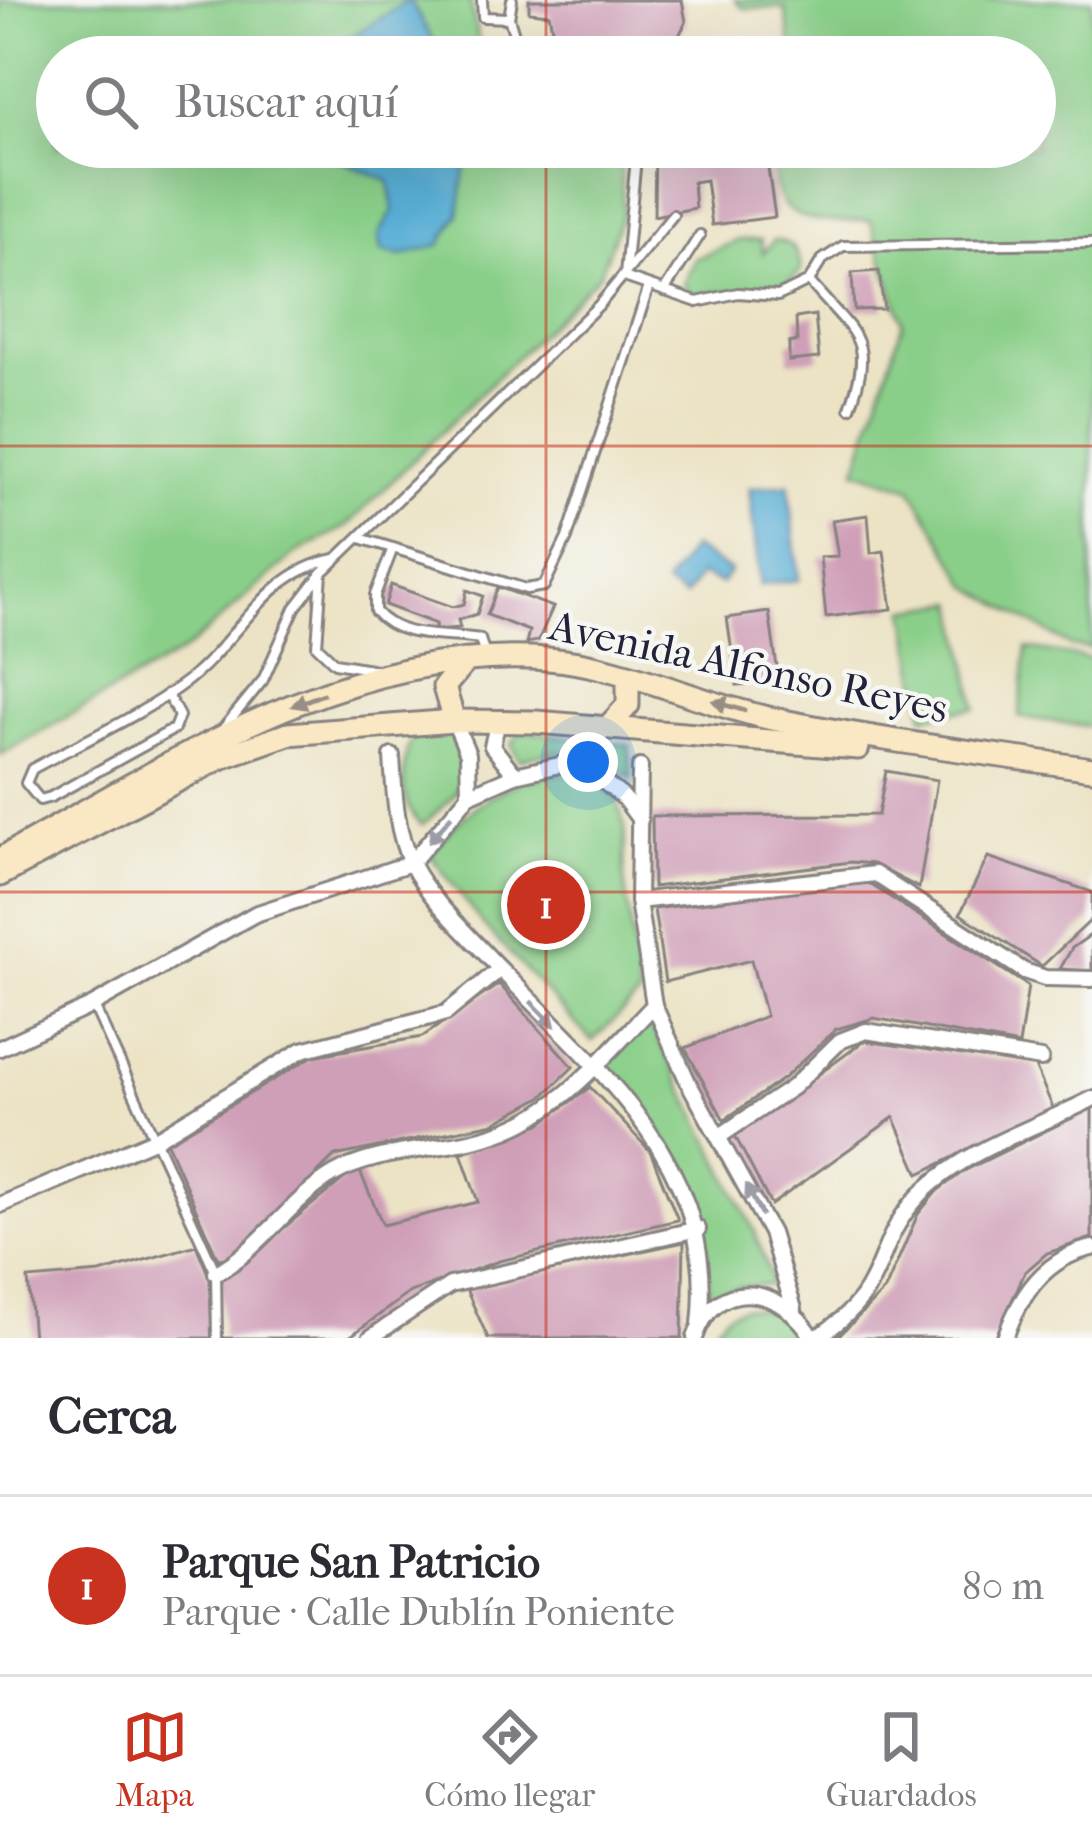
<!DOCTYPE html>
<html lang="es">
<meta charset="utf-8">
<style>
:root{--surface:#fff;--page:#f2f2f3;--text:#2b2b33;--muted:#7c7c81;--line:#e1e1e2;--accent:#c8321e}
body{margin:0;font-family:"IM FELL French Canon",serif;background:var(--page);color:var(--text)}
.you{position:absolute;left:588px;top:762px;width:42px;height:42px;margin:-30px;border:9px solid #fff;border-radius:50%;background:#1a73e8;box-shadow:0 0 0 18px #1a73e833}
.badge{display:grid;place-items:center;width:78px;height:78px;border-radius:50%;background:var(--accent);color:#fff;font-size:39px;font-weight:700}
.pin{position:absolute;translate:-50% -50%;border:6px solid #fff;box-shadow:0 3px 12px #0006}
.list{margin:0;padding:0;list-style:none}
h2{display:flex;justify-content:space-between;align-items:center;height:156px;margin:0;padding:0 48px;font-size:51px}
h2 small{font-size:39px;font-weight:400;color:var(--muted)}
.list li{display:grid;grid-template-columns:78px 1fr auto;gap:36px;align-items:center;box-sizing:border-box;height:180px;padding:0 48px;border-top:3px solid var(--line)}
.list b{display:block;font-size:45px;white-space:nowrap}
.list p{margin:0;font-size:39px;white-space:nowrap;color:var(--muted)}
.list em{font-size:39px;font-style:normal;color:var(--muted)}
.icon{flex:none;width:66px;height:66px;fill:none;stroke:currentColor;stroke-width:2;stroke-linecap:round;stroke-linejoin:round}
.map{position:relative;flex:none;width:1092px;height:1338px;overflow:hidden}
.search{position:absolute;background:var(--surface);box-shadow:0 12px 48px #0002;left:36px;right:36px;top:36px;height:132px;display:flex;align-items:center;gap:30px;box-sizing:border-box;padding:0 42px;border-radius:66px;color:var(--muted);font-size:45px}
.sheet{height:336px;background:var(--surface)}
nav{display:flex;justify-content:space-around;align-items:center;box-sizing:border-box;height:168px;border-top:3px solid var(--line);background:var(--surface);font-size:33px;color:var(--muted)}
nav a{display:grid;justify-items:center;gap:6px}
nav .on{color:var(--accent)}
.map>svg:first-child{display:block}
.green{fill:#8acf89;stroke:#567862;stroke-width:3}
.water{fill:#59aed5;stroke:#3e6888;stroke-width:3}
.building{fill:#cf9eb7}
.lines{fill:none;stroke-linecap:round;stroke-linejoin:round}
.lane-casing{stroke:#878280;stroke-width:14}
.street-casing{stroke:#878280;stroke-width:20}
.secondary-casing{stroke:#878280;stroke-width:27}
.lane{stroke:#fff;stroke-width:8}
.street{stroke:#fff;stroke-width:14}
.secondary{stroke:#fae7c3;stroke-width:21}
.oneway{fill:#998e86}
.oneway2{fill:#9c9ca7}
.grid{fill:none;stroke:#c8321e;stroke-width:3;stroke-opacity:0.55}
.labels{text-anchor:middle;stroke-width:9;stroke-linejoin:round;paint-order:stroke}
.street-label{font-size:42px;fill:#22223b;stroke:#f6f6f2}
</style>
<div class="map">
<svg width="1092" height="1338" viewBox="0 0 1092 1338">
<rect width="100%" height="100%" fill="#f6f6f2"/>
<filter id="ink" filterUnits="userSpaceOnUse"><feTurbulence type="fractalNoise" baseFrequency=".00833" numOctaves="2"/><feDisplacementMap in="SourceGraphic" scale="24" xChannelSelector="R" yChannelSelector="G"/><feConvolveMatrix kernelMatrix="1 2 1 2 8 2 1 2 1" color-interpolation-filters="sRGB"/></filter>
<filter id="wash" filterUnits="userSpaceOnUse"><feTurbulence type="fractalNoise" baseFrequency=".004" numOctaves="4" result="noise"/><feDisplacementMap in="SourceGraphic" scale="48" xChannelSelector="R" yChannelSelector="G"/><feGaussianBlur stdDeviation="2.7" result="paint"/><feColorMatrix in="noise" values="0 0 0 0 0 0 0 0 0 0 0 0 0 0 0 0 0 1.4 0 .05"/><feComposite in="paint" operator="in"/></filter>
<g filter="url(#wash)">
<rect width="100%" height="100%" fill="#ece3c5"/>
<g class="green">
<polygon points="0,0 470,0 478,38 498,57 57,57 57,147 620,147 623,210 600,274 347,526 296,553 185,650 0,755"/>
<path d="M735 0H1092V649L1071 646 969 586 911 488 856 470 903 322 870 220C811 224 763 225 776 147H1035V57H793L785 8H743Z"/>
<path d="M739 240H761L763 253 774 240C793 242 799 253 801 271 771 303 732 284 694 296L683 284 695 259Z"/>
<polygon points="956,602 976,708 924,716 906,610"/>
<polygon points="1027,648 1092,659 1092,727 1019,717"/>
<path d="M522 731 629 745 632 779C596 750 563 746 519 760L511 744Z"/>
<path d="M451 732C473 785 462 789 422 825 398 806 400 758 414 734Z"/>
<path d="M580 773 604 784 618 803 625 827 624 879 640 995 592 1041 485 927 430 855C471 801 511 774 580 773Z"/>
<path d="M649 1020 755 1232 773 1285 740 1286 709 1297C706 1183 674 1147 605 1063Z"/>
<polygon points="744,1307 778,1312 804,1338 705,1338 728,1313"/>
</g>
<g class="water">
<polygon points="409,0 443,57 320,57"/>
<polygon points="327,147 468,147 459,214 440,245 400,256 382,251 379,234 394,210 389,181 341,161"/>
<polygon points="789,484 799,580 760,585 749,488"/>
<polygon points="692,547 730,571 721,584 700,575 685,597 665,585"/>
</g>
<g id="blocks">
<g class="building">
<polygon points="529,0 682,0 686,22 668,57 590,57 592,47 578,57 552,57 543,39 553,33 549,14 529,12"/>
<polygon points="655,147 765,147 775,217 712,225 706,180 693,182 695,208 654,216"/>
<polygon points="879,271 884,309 854,310 852,273"/>
<polygon points="815,315 819,358 789,361 789,343 797,341 796,318"/>
<polygon points="868,515 871,553 884,551 892,609 826,617 820,557 838,556 832,520"/>
<polygon points="391,585 453,607 464,604 467,590 483,596 477,614 458,620 460,628 434,630 436,624 385,605"/>
<polygon points="498,587 553,607 538,641 526,643 529,631 487,615"/>
<polygon points="769,612 779,681 737,685 727,618"/>
<polygon points="886,771 937,780 919,888 873,864 851,862 653,887 652,816 878,815"/>
<polygon points="988,857 1092,892 1092,919 1042,966 960,914"/>
<polygon points="865,881 1028,986 1019,1045 874,1018 836,1029 784,1078 724,1120 685,1048 766,1016 751,960 665,982 654,909"/>
<polygon points="1092,934 1092,971 1060,969 1072,948"/>
<polygon points="499,984 573,1067 543,1096 494,1123 335,1156 233,1257 218,1259 167,1143 313,1056 422,1037"/>
<polygon points="864,1041 1034,1064 1053,1108 919,1174 894,1117 771,1205 735,1136"/>
<polygon points="590,1087 650,1151 678,1220 499,1261 410,1292 348,1338 222,1338 220,1280 358,1167 383,1225 478,1202 461,1153 540,1124"/>
<polygon points="1092,1108 1092,1238 1047,1253 1025,1272 995,1338 837,1338 885,1290 918,1214 937,1191 964,1171"/>
<polygon points="684,1242 682,1338 488,1338 466,1289"/>
<polygon points="196,1245 210,1279 212,1338 33,1338 28,1279 100,1273"/>
</g>
</g>
</g>
<g filter="url(#ink)">
<use href="#blocks" fill-opacity="0" stroke="#878280" stroke-width="3"/>
<g class="lines">
<defs>
<g id="lane">
<polyline points="482,0 483,17 509,18 521,57"/>
<polyline points="509,18 512,0"/>
<polyline points="625,275 637,147"/>
<polyline points="624,277 697,302 738,293 778,296 809,281 822,260 843,246 1092,243"/>
<path d="M809 281C854 335 876 336 850 408"/>
<polyline points="664,291 700,235"/>
<polyline points="360,538 526,589 544,586 567,538 649,286"/>
<path d="M393 548 375 595V611C400 641 445 633 480 639L486 659"/>
<polyline points="322,573 317,646 335,663 376,670"/>
<path d="M167 694 179 716 174 729 51 797 40 800 26 783 32 769C83 741 141 716 187 681 239 640 264 572 335 559"/>
<polyline points="223,729 263,680 295,608 322,573 599,305 673,215"/>
<polyline points="94,1006 216,1273 217,1338"/>
</g>
<g id="street">
<polyline points="454,721 468,754 469,795"/>
<polyline points="498,721 492,746 515,775"/>
<path d="M392 756C394 791 396 834 412 865 428 896 458 925 482 950 586 1062 719 1154 700 1324"/>
<polyline points="640,767 638,901 654,1005 688,1082 771,1233 794,1309"/>
<polyline points="638,901 875,874 1024,971 1045,978 1092,979"/>
<polyline points="0,1048 93,1005 255,914 411,863 469,795 515,775 564,764 586,768 623,797 640,820"/>
<polyline points="720,1136 793,1087 840,1041 866,1031 1041,1059"/>
<polyline points="0,1205 156,1139 302,1050 446,1013 500,969"/>
<path d="M216 1273C265 1247 293 1193 344 1169 396 1146 454 1151 506 1130 565 1107 611 1049 654 1005"/>
<polyline points="370,1338 450,1285 698,1229"/>
<path d="M695 1338C717 1272 784 1288 813 1338"/>
<path d="M816 1338C892 1290 869 1252 916 1199 959 1151 1036 1128 1092 1099"/>
<path d="M1005 1338C1020 1295 1045 1258 1092 1248"/>
</g>
<g id="secondary">
<polyline points="454,721 444,687 464,663"/>
<polyline points="608,727 628,705 628,676"/>
<path d="M0 859C166 767 348 643 548 659 624 665 694 702 768 718 875 740 984 753 1092 769"/>
<polyline points="0,875 220,758 288,734 454,721 536,722 858,748"/>
</g>
</defs>
<use href="#lane" class="lane-casing"/>
<use href="#street" class="street-casing"/>
<use href="#secondary" class="secondary-casing"/>
<use href="#lane" class="lane"/>
<use href="#street" class="street"/>
<use href="#secondary" class="secondary"/>
</g>
<defs><path id="oneway-solid" d="M-6-.8H1V-3.2L6.5 0L1 3.2V.8H-6Z" transform="scale(3)"/></defs>
<g class="oneway">
<use href="#oneway-solid" transform="translate(308 700) rotate(159)"/>
<use href="#oneway-solid" transform="translate(729 706) rotate(-163)"/>
</g>
<g class="oneway2">
<use href="#oneway-solid" transform="translate(440 829) rotate(130)"/>
<use href="#oneway-solid" transform="translate(543 1014) rotate(46)"/>
<use href="#oneway-solid" transform="translate(754 1200) rotate(-117)"/>
</g>
</g>
<path class="grid" d="M546 0V57M546 147V1338M0 446H1092M0 892H1092"/>
<g class="labels">
<g class="street-label">
<text transform="translate(749 666) rotate(12)" y="15">Avenida Alfonso Reyes</text>
</g>
</g>
</svg>
<div class="you"></div>
<div class="pin badge" style="left:546px;top:905px">1</div>
<div class="search"><svg class="icon" aria-label="search" viewBox="0 0 24 24"><circle cx="10" cy="10" r="6"/><path d="M15 15l6 6"/></svg>Buscar aquí</div>
</div>
<section class="sheet">
<h2>Cerca<small></small></h2>
<ul class="list">
<li><span class="badge">1</span><div><b>Parque San Patricio</b><p>Parque · Calle Dublín Poniente</p></div><em>80 m</em></li>
</ul>
</section>
<nav>
<a class="on"><svg class="icon" aria-label="map" viewBox="0 0 24 24"><path d="M3 6l6-2 6 2 6-2v14l-6 2-6-2-6 2zM9 4v14M15 6v14"/></svg>Mapa</a>
<a><svg class="icon" aria-label="directions" viewBox="0 0 24 24"><path d="M12 3l9 9-9 9-9-9zM9 14v-3h6M13 9l2 2-2 2"/></svg>Cómo llegar</a>
<a><svg class="icon" aria-label="saved" viewBox="0 0 24 24"><path d="M7 4h10v16l-5-4-5 4z"/></svg>Guardados</a>
</nav>
